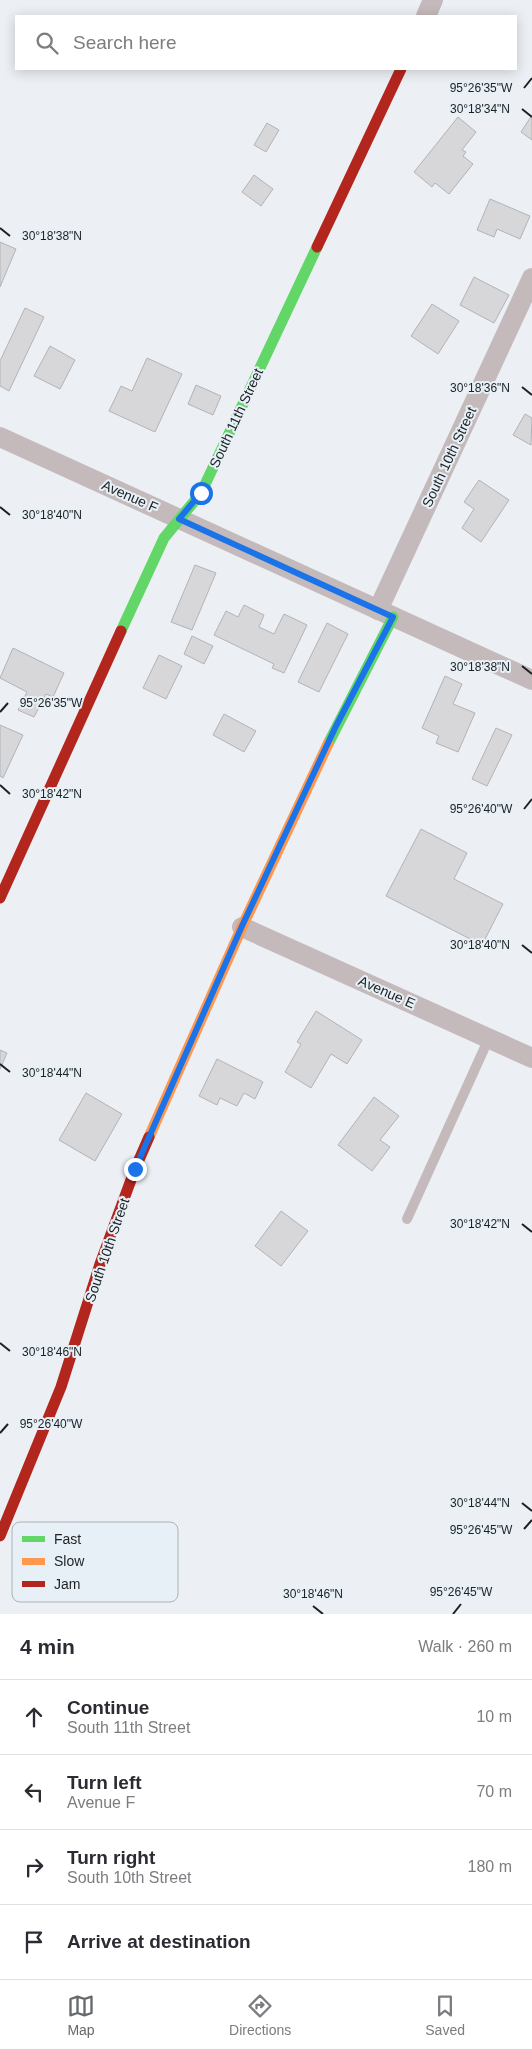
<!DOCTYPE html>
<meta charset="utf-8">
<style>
:root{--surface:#fff;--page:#f7f7f7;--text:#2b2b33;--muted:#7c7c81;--line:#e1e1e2;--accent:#65696c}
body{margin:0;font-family:Arial,sans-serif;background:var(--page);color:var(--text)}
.stop{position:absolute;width:15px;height:15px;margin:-11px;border:4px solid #1a73e8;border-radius:50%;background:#fff}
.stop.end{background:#1a73e8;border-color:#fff;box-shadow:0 1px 5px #0008}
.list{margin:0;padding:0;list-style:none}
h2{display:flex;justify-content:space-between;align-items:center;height:65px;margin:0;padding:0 20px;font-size:21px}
h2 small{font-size:16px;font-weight:400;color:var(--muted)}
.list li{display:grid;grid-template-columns:32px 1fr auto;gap:15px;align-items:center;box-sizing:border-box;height:75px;padding:0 20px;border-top:1px solid var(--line)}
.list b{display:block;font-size:19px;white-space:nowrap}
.list p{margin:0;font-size:16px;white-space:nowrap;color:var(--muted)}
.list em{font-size:16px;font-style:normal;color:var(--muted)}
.icon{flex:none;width:28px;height:28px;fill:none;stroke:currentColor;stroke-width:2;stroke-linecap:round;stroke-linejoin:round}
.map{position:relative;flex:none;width:532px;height:1614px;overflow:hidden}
.search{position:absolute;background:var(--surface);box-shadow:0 2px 12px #0003;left:15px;right:15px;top:15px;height:55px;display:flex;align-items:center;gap:12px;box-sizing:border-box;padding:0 18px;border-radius:0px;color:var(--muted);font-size:19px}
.sheet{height:365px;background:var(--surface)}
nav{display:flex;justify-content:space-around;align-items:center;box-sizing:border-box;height:70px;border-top:1px solid var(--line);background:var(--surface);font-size:14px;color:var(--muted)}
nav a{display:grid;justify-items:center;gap:2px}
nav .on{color:var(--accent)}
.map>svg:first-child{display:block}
.building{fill:#d7d7da;stroke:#b2b3b6}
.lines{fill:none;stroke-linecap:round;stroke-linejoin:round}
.lane{stroke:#c5babb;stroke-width:10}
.street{stroke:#c5babb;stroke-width:20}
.fast{stroke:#63d668;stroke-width:11}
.slow{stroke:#ff974d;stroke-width:11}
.jam{stroke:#b3261e;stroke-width:11}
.route{stroke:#1a73e8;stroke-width:6}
.ticks{fill:none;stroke:#1d2022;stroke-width:2}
.labels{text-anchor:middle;stroke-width:4;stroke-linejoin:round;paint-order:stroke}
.street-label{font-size:14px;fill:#1d2022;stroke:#e8f0f7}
.key{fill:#e8f0f7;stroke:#abb2b7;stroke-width:1}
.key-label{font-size:14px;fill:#1d2022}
.ticks-label{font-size:12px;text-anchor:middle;fill:#1d2022;stroke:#e8f0f7;stroke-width:4;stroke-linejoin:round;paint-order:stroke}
</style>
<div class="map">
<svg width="532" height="1614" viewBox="0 0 532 1614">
<rect width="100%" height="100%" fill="#ecf0f4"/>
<g class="building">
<polygon points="532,115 532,140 521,132"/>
<polygon points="458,117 476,132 462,150 466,152 463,156 473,164 449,194 435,183 432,187 414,172"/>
<polygon points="267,123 279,130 266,152 254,145"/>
<polygon points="254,175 273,189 261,206 242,192"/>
<polygon points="490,199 530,216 520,239 497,229 494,237 477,230"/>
<polygon points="0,242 16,249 0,287"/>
<polygon points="474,277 509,295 494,323 460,305"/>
<polygon points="432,304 459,321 438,354 411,336"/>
<polygon points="25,308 44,317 9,391 0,386 0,361"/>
<polygon points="50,346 75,360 60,389 34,376"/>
<polygon points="147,358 182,374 155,432 109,411 121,386 132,391"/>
<polygon points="196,385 221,396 213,415 188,404"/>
<polygon points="525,414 532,418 531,445 513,435"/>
<polygon points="479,480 509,500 481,542 462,528 474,509 464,502"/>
<polygon points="195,565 216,573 192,630 171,622"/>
<polygon points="244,605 264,615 259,627 274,634 284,614 307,625 284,673 272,668 274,664 214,635 226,611 238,617"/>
<polygon points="327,623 348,634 319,692 298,682"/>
<polygon points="192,636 213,646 204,664 184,654"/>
<polygon points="13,648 64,673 53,697 46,694 34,717 18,710 27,692 0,678"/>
<polygon points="159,655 182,666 166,699 143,688"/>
<polygon points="445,676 462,684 453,704 475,713 458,752 436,743 439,736 422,728"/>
<polygon points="224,714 256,731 244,752 213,735"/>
<polygon points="0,725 23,735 3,778 0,776"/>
<polygon points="496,728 512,735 487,786 472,779"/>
<polygon points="421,829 467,853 454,879 503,904 482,945 386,896"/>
<polygon points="316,1011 362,1040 347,1064 331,1054 311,1088 285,1072 301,1044 297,1042"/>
<polygon points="0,1050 7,1053 0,1069"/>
<polygon points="217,1059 263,1082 255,1099 244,1093 237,1106 220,1098 217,1105 199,1096"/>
<polygon points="86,1093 122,1114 95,1161 59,1140"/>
<polygon points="374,1097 399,1116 380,1140 390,1147 372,1171 338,1145"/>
<polygon points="281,1211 308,1231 281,1266 255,1246"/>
</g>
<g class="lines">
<polyline class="lane" points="407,1219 489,1038"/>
<g class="street">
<polyline points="426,16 433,0"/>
<polyline points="0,437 532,680"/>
<polyline points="378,610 532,278"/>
<polyline points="242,927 532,1058"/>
</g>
<g class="fast">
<polyline points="121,631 164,538 201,493 317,247"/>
<polyline points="328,744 393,617"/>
</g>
<polyline class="slow" points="149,1137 242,927 328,744"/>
<g class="jam">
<polyline points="317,247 401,69"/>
<polyline points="0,898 121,631"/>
<polyline points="0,1536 61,1387 100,1264 135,1169 149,1137"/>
</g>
</g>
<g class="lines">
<polyline class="route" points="135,1169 242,926 336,726 393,617 179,519 201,493"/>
</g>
<path class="ticks" d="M524 88 532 78M522 109 532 117M0 228 10 236M522 387 532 395M0 507 10 515M522 666 532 674M0 712 8 703M0 785 10 794M524 809 532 799M522 945 532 953M0 1064 10 1072M522 1224 532 1232M0 1343 10 1351M0 1433 8 1424M522 1503 532 1511M524 1529 532 1520M313 1606 323 1614M453 1614 461 1604"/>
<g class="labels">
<g class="street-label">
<text transform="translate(236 418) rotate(-65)" y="5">South 11th Street</text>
<text transform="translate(449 457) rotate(-65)" y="5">South 10th Street</text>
<text transform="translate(130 496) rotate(24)" y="5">Avenue F</text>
<text transform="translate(387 992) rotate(24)" y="5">Avenue E</text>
<text transform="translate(107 1250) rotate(-71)" y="5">South 10th Street</text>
</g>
</g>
<rect x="12" y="1522" width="166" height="80" rx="8" class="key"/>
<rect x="22" y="1536" width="23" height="6" fill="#63d668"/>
<rect x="22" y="1558" width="23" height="7" fill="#ff974d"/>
<rect x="22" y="1581" width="23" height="6" fill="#b3261e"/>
<g class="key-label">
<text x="54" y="1544">Fast</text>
<text x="54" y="1566">Slow</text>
<text x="54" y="1589">Jam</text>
</g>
<g class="ticks-label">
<text x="481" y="92">95°26'35"W</text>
<text x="480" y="113">30°18'34"N</text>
<text x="52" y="240">30°18'38"N</text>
<text x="480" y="392">30°18'36"N</text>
<text x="52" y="519">30°18'40"N</text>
<text x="480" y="671">30°18'38"N</text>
<text x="51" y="707">95°26'35"W</text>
<text x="52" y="798">30°18'42"N</text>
<text x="481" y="813">95°26'40"W</text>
<text x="480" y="949">30°18'40"N</text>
<text x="52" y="1077">30°18'44"N</text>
<text x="480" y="1228">30°18'42"N</text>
<text x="52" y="1356">30°18'46"N</text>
<text x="51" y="1428">95°26'40"W</text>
<text x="480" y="1507">30°18'44"N</text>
<text x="481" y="1534">95°26'45"W</text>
<text x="461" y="1596">95°26'45"W</text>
<text x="313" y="1598">30°18'46"N</text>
</g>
</svg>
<div class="stop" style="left:201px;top:493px"></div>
<div class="stop end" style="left:135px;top:1169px"></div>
<div class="search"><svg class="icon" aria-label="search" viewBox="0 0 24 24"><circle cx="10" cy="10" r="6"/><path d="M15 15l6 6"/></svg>Search here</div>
</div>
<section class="sheet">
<h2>4 min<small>Walk · 260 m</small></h2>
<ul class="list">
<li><svg class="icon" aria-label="ahead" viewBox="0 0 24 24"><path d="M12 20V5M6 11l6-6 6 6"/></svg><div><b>Continue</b><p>South 11th Street</p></div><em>10 m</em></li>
<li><svg class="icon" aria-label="left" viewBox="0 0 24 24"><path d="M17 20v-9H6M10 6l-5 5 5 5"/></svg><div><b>Turn left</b><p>Avenue F</p></div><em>70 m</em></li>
<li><svg class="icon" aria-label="right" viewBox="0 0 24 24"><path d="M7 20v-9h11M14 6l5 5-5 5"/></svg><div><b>Turn right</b><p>South 10th Street</p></div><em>180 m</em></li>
<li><svg class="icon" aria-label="arrive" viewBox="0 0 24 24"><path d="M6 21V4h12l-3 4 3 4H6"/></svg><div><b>Arrive at destination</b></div></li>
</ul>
</section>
<nav>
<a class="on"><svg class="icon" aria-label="map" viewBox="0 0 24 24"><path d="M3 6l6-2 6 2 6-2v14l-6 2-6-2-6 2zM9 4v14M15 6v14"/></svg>Map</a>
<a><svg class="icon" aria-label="directions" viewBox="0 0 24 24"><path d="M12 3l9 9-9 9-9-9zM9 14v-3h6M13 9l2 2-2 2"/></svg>Directions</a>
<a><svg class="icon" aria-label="saved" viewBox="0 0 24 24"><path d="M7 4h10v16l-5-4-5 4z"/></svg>Saved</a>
</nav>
